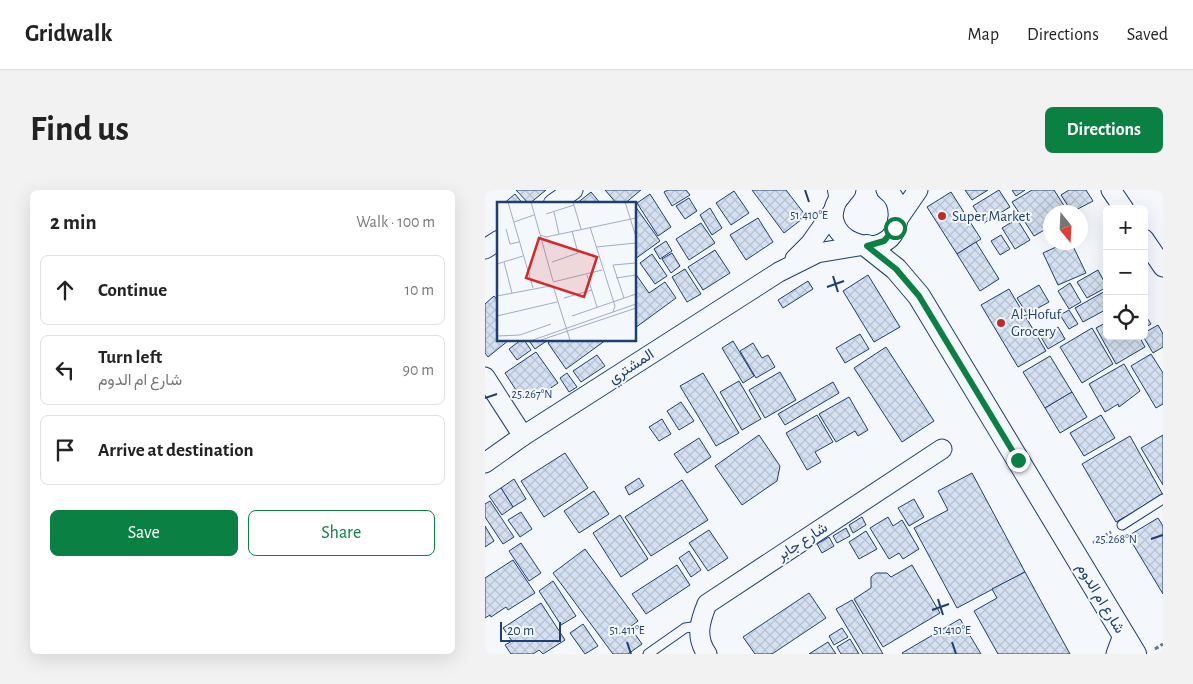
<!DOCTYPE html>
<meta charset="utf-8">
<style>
:root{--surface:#fff;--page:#f2f2f2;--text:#222;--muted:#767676;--line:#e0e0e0;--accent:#0b8043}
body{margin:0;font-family:"Alegreya Sans",Vazirmatn,sans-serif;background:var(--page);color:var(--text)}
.controls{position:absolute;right:15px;top:15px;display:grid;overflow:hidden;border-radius:8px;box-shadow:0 5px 20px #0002}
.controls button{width:45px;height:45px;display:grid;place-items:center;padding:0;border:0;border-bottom:1px solid var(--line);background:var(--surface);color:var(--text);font:25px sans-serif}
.compass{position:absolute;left:558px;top:15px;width:45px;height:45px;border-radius:50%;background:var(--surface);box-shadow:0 5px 20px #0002;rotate:162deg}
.scale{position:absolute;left:15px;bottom:12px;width:61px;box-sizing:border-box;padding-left:5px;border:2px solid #1d3f73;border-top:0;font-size:14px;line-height:18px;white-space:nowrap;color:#1d3f73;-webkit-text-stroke:4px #f4f7fb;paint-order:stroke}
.stop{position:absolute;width:15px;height:15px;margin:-11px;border:4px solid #0b8043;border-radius:50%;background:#fff}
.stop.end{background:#0b8043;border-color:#fff;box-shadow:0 1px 5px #0008}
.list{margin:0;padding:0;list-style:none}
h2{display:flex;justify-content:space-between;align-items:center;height:65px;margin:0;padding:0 20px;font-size:21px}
h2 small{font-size:16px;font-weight:400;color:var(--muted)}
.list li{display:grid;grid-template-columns:32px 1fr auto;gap:15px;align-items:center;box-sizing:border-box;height:70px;margin:0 10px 10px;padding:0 10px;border:1px solid var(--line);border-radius:8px}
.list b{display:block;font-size:19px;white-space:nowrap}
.list p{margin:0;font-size:16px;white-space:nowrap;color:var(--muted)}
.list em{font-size:16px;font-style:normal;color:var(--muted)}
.actions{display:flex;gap:10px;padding:15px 20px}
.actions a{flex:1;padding:11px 0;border:1px solid var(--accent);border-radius:8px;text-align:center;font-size:18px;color:var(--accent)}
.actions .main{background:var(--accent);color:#fff}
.icon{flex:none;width:28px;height:28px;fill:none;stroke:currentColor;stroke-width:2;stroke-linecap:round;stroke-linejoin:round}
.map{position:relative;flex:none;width:678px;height:464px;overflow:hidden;border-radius:8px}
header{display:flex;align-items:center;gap:30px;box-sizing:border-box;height:70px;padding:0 25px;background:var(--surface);border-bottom:1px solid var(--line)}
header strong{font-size:24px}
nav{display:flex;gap:28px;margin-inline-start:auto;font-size:18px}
.intro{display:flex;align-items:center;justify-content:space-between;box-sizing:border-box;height:120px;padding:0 30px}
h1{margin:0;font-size:35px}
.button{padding:12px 22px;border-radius:8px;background:var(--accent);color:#fff;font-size:18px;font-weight:700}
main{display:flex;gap:30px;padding:0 30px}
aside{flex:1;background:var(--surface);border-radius:8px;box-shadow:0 5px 20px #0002}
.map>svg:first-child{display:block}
.building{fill:url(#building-cross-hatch);stroke:#1d3f73}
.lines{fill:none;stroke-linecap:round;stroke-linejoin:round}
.service-casing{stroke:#1d3f73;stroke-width:11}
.minor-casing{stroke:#1d3f73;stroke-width:21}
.tertiary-casing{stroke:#1d3f73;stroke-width:24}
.path{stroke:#5e769c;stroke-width:3;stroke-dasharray:4 2.5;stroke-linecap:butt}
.service{stroke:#f4f7fb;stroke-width:9}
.minor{stroke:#f4f7fb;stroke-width:19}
.tertiary{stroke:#f4f7fb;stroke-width:22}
.route{stroke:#0b8043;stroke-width:6}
.ticks{fill:none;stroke:#1d3f73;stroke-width:2}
.poi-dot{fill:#c62828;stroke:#f4f7fb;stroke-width:2}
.labels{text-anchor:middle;stroke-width:4;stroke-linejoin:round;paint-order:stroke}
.poi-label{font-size:15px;fill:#1d3f73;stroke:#f4f7fb;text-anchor:start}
.street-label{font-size:15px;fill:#1d3f73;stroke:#f4f7fb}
.inset-road{fill:none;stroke:#9eadc5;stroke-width:1}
.view{fill:#d62828;fill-opacity:0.15;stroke:#d62828;stroke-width:2.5}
.inset-edge{fill:none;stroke:#1d3f73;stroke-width:2.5}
.ticks-label{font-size:12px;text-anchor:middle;fill:#1d3f73;stroke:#f4f7fb;stroke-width:4;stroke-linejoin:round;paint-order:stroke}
</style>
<header>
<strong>Gridwalk</strong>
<nav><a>Map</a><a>Directions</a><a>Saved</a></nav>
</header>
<div class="intro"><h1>Find us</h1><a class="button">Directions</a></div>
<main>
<aside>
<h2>2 min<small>Walk · 100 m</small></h2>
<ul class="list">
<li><svg class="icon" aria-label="ahead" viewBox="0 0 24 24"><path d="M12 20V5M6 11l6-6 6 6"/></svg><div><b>Continue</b></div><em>10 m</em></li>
<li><svg class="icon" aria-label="left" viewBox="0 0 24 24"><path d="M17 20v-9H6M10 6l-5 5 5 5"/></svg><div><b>Turn left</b><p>شارع ام الدوم</p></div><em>90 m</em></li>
<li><svg class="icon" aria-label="arrive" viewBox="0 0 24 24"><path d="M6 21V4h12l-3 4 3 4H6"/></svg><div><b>Arrive at destination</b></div></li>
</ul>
<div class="actions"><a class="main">Save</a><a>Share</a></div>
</aside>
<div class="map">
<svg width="678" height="464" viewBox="0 0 678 464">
<defs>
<pattern id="building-cross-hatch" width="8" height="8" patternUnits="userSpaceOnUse" patternTransform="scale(1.25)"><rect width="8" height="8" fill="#d5e0f0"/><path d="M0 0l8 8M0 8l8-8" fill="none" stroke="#b6c1d1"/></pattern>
</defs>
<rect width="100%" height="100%" fill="#f4f7fb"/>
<g class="building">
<polygon points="31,0 61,0 44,14"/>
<polygon points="120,0 156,0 139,14 132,14"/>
<polygon points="183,0 201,0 205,5 187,16 179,2"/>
<polygon points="267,0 301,0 321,26 299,43"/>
<polygon points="480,0 503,0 487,10"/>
<polygon points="514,0 525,17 499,33 488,16"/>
<polygon points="527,0 540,0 531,6"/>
<polygon points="547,0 569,0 583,22 566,22 566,36 549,46 527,12"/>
<polygon points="584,0 601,0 608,11 587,22 576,5"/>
<polygon points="249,1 264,23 246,35 231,13"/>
<polygon points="106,2 116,14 91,14"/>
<polygon points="466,2 496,49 472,64 442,17"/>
<polygon points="30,4 38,14 18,14"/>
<polygon points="165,4 186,37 173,46 152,13"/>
<polygon points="204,8 212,21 200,29 191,16"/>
<polygon points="150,16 175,51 150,69"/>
<polygon points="225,18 237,38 227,45 215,25"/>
<polygon points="273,28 288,52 261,70 245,45"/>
<polygon points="532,29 545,50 530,59 517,38"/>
<polygon points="216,33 230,53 204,70 191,49"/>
<polygon points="516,45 525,59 515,65 506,51"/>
<polygon points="181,51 187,61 175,69 169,59"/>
<polygon points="491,52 514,89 495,101 472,64"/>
<polygon points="582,52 586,52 601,83 573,95 558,63"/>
<polygon points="230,60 245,83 218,100 203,77"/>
<polygon points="187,63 195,76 186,83 177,69"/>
<polygon points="167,64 182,86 170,94 155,73"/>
<polygon points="200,79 216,104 202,112 187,87"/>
<polygon points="613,80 622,97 602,108 592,92"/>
<polygon points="150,83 164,103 180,92 191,108 150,138"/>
<polygon points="383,85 415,137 389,152 358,101"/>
<polygon points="323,91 328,99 298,118 293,110"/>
<polygon points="585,93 596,112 584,119 573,101"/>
<polygon points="554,95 564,112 542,124 532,108"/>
<polygon points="524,99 561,161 533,177 496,115"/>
<polygon points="622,100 622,119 598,132 590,118"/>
<polygon points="9,106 14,112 14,150 24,150 3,167 0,163 0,114"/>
<polygon points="584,120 593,134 584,139 575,125"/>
<polygon points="659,123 666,134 659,138"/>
<polygon points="622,132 622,146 654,146 660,157 631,174 611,138"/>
<polygon points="673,135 678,144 678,157 668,163 658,146 659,143"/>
<polygon points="573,137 580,149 563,159 556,147"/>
<polygon points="607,138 628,174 597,193 575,157"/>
<polygon points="375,144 384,159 360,173 351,158"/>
<polygon points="36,150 39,150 46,160 32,170 24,159"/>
<polygon points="48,150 63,150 50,159 45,152"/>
<polygon points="67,150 121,150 81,179 63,153"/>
<polygon points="248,151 269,186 258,193 237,158"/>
<polygon points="268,153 277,168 283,165 290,177 271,188 255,161"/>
<polygon points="401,157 449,231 417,252 369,178"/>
<polygon points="51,162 73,193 60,202 49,200 39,207 31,200 20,183"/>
<polygon points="666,164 678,183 678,214 671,218 646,176"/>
<polygon points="112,165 120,176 96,192 88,181"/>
<polygon points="565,166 587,202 560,218 538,182"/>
<polygon points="639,174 655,201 634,217 633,214 620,222 604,194"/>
<polygon points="295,182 311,210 280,228 264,200"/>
<polygon points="82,183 92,197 84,202 75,188"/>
<polygon points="218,183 254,243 231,256 195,196"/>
<polygon points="254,191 276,229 257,240 235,202"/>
<polygon points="348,192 354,203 300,235 293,224"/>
<polygon points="587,202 602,227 575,243 560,218"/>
<polygon points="364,207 383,240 373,246 370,241 351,252 334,224"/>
<polygon points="196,212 209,231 194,240 182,221"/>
<polygon points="332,225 348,252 330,262 336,272 322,280 301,243"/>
<polygon points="616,225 630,248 599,266 585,243"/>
<polygon points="177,229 186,244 174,251 164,237"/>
<polygon points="274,245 295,276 292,291 257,315 230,276"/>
<polygon points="678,245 678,295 656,258"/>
<polygon points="645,246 678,305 631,332 597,274"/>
<polygon points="214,248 226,267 202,283 189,264"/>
<polygon points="80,263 103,298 59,327 36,291"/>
<polygon points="487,283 540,382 472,418 429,338 463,320 453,301"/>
<polygon points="154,288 159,296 144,305 140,297"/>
<polygon points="29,289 41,309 28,317 16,298"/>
<polygon points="197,290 223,330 166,366 140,327"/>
<polygon points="16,298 28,317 17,325 4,306"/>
<polygon points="109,301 124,324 94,343 79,321"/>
<polygon points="429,309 439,327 424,336 413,318"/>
<polygon points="5,311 29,347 18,354 0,327 0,314"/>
<polygon points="36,322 47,339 35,347 23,330"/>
<polygon points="135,325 163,369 136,387 108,343"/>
<polygon points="377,327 381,335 368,343 364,335"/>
<polygon points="403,327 408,336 417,330 434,359 418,369 414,363 404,369 385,338"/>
<polygon points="673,328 678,336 678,404 643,346"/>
<polygon points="0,336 9,351 0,357"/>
<polygon points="361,338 365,346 352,353 348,346"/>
<polygon points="224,340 243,368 223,381 204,353"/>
<polygon points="381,341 392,359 374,369 364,352"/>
<polygon points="344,347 349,356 337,363 332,354"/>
<polygon points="36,353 56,383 44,391 24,361"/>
<polygon points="100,359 153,431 145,437 157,454 143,464 128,464 68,383"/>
<polygon points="204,361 216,380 206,387 194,368"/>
<polygon points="28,370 50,403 23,420 21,417 6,427 5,425 0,428 0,388"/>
<polygon points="192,375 205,395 161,424 147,404"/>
<polygon points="427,375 455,423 398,457 369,409 386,398 386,387 391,383 402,383 406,387"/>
<polygon points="540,382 585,464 513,464 489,421 512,408 507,399"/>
<polygon points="68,391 91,426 76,435 54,401"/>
<polygon points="324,403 341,428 287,464 270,464 258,447"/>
<polygon points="367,410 398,464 378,464 351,419"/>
<polygon points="56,413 80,450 58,464 54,460 48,464 26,464 20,455 27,451 18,438"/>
<polygon points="475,429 496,464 418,464 417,463"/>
<polygon points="98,434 113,456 100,464 85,443"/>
<polygon points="357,438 363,447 349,455 344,446"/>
<polygon points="365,449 374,464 356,464 352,457"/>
<polygon points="343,452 351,464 324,464"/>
</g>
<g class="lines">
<defs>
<g id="service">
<polyline points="637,335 678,309"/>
<polyline points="163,464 200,438 214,436"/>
</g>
<g id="minor">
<path d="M361 0C315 45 408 84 413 28 414 17 410 6 401 0"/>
<polyline points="626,0 639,19"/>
<polyline points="68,14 88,0"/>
<polyline points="413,29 433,0"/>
<polyline points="659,49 678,77"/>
<polyline points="0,59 14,50"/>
<polyline points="310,69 325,54 349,20"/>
<polyline points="0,187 38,246"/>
<polyline points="0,273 38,246 294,82 332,63 374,56"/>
<path d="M222 464C210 447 215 431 222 414L457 259"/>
<polyline points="631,464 638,445"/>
</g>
<g id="tertiary">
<polyline points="354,0 355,5"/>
<polyline points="382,56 411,79 434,106 650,464"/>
</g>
</defs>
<use href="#service" class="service-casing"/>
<use href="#minor" class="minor-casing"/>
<use href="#tertiary" class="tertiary-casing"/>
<g class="path">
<polyline points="608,353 626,342"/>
<polyline points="670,459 678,454"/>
</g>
<use href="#service" class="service"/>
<use href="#minor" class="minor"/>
<use href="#tertiary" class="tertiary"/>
</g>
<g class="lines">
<polyline class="route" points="410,38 399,51 382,56 411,79 434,106 533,270"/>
</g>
<path class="ticks" d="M320 0 324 12M348 86 353 102M342 97 359 91M0 208 12 204M666 349 678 345M453 409 458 425M447 420 464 414M142 452 146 464M467 452 471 464"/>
<g class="poi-dot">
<circle cx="457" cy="26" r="5"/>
<circle cx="516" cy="133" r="5"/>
</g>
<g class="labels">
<g class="poi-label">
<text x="467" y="31">Super Market</text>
<text x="526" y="129">Al-Hofuf<tspan x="526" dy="17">Grocery</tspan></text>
</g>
<g class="street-label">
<text transform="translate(146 176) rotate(-33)" y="5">المشتري</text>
<text transform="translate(317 351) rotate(-33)" y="5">شارع جابر</text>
<text transform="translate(616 408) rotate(59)" y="5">شارع ام الدوم</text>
</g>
</g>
<g transform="translate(12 12)">
<rect width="139" height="139" fill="#f4f7fb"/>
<path class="inset-road" d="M11 0 36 86M34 0 56 79M76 0 84 27M128 0 139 35M57 10 62 32M49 12 77 3M17 20 37 13M93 25 118 104 116 110M9 27 13 42 22 40M43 33 49 35 139 16M99 45 139 41M7 60 15 91M55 60 81 51 75 29M0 62 26 54M90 73 100 105M119 76 139 73M56 80 105 68M56 84 73 138M0 94 53 84M67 96 95 88M127 96 116 63 139 61M0 114 60 100M75 114 139 92M1 134 23 133 54 122M36 138 139 102M44 138 139 106"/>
<path class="view" d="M42 36 100 55 87 95 29 76Z"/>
<rect width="139" height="139" class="inset-edge"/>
</g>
<g class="ticks-label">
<text x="324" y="29">51.410°E</text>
<text x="47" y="208">25.267°N</text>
<text x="631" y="353">25.268°N</text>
<text x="142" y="444">51.411°E</text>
<text x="467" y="444">51.410°E</text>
</g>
</svg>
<div class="controls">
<button>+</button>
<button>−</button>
<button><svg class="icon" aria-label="locate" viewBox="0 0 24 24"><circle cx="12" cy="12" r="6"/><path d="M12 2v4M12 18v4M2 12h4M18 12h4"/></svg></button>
</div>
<svg class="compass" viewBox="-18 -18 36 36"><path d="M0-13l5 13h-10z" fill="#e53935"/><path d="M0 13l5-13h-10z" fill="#767676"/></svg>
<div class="scale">20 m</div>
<div class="stop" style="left:410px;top:38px"></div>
<div class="stop end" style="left:533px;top:270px"></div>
</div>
</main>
